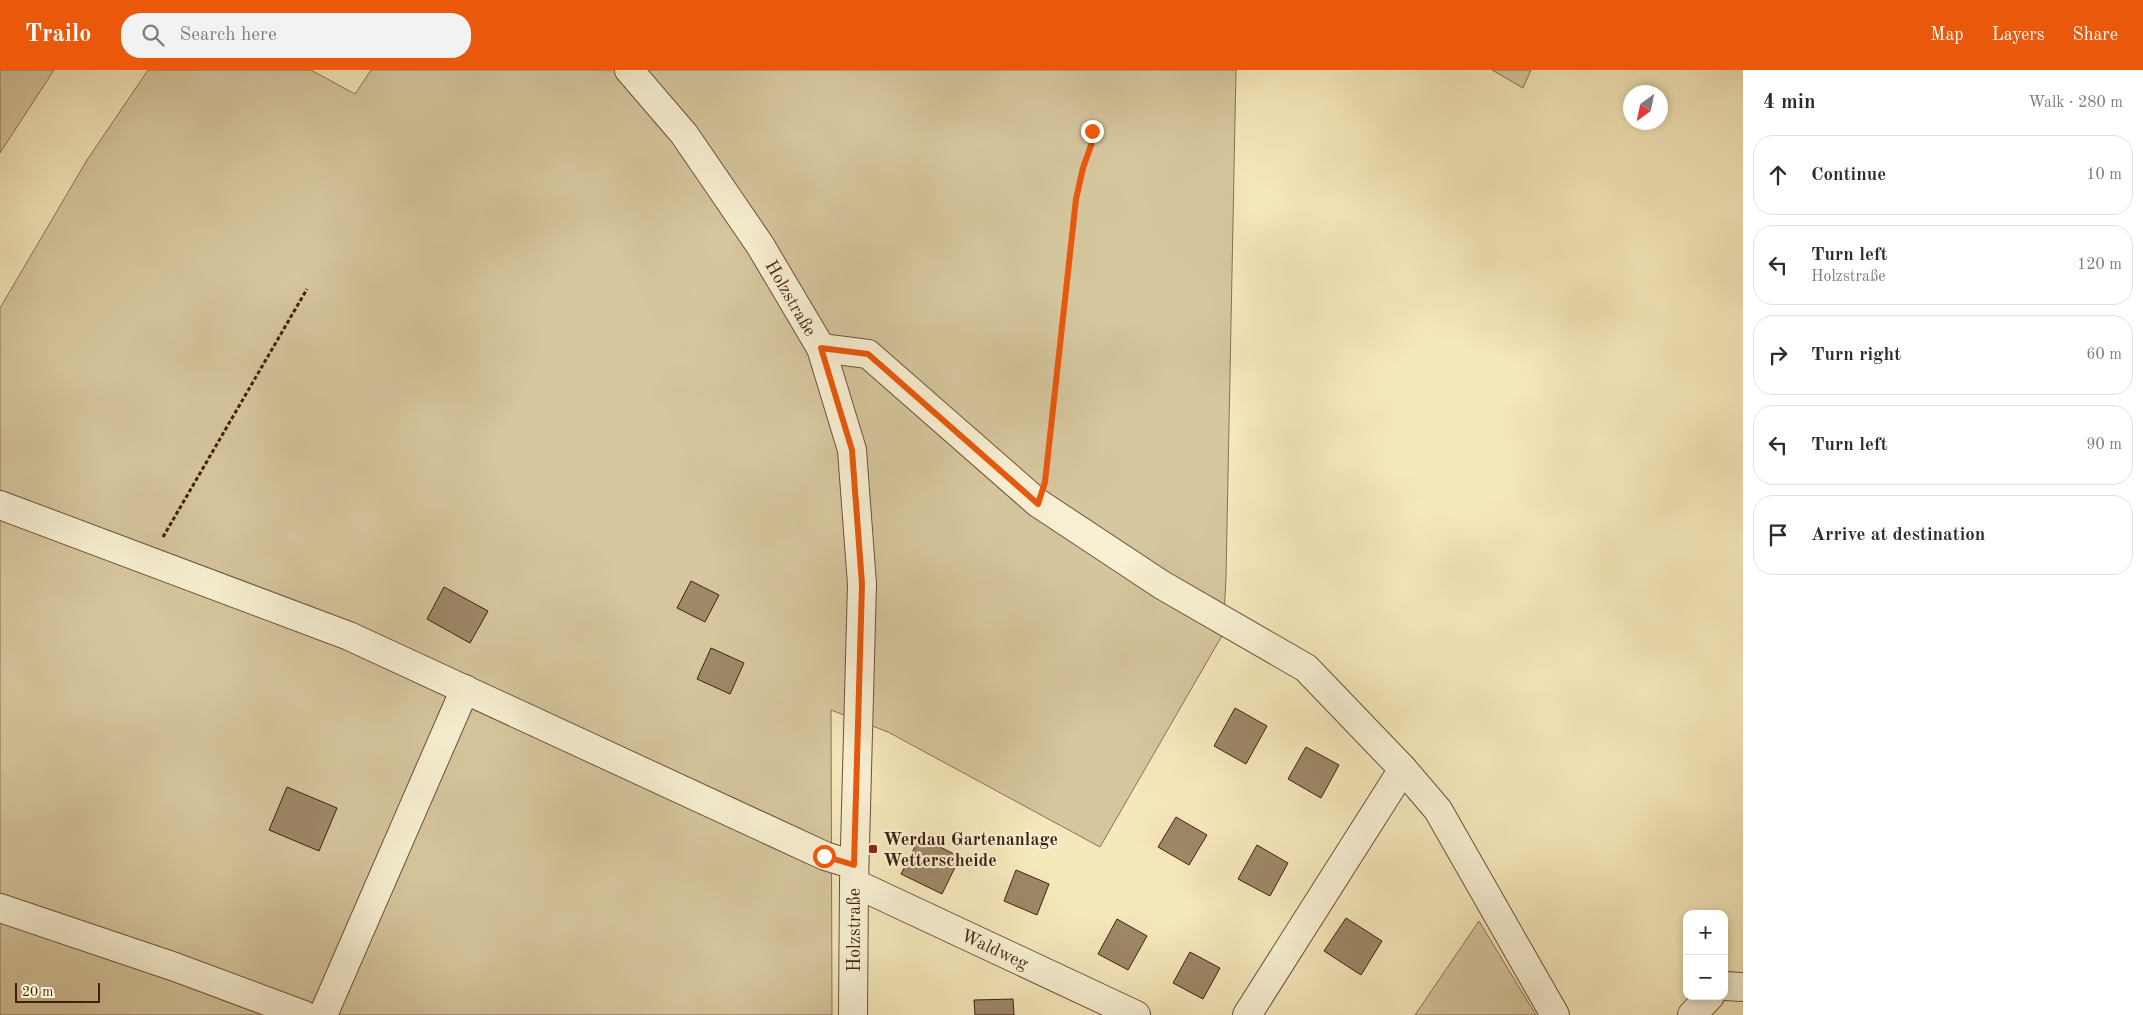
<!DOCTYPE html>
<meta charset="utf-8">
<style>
:root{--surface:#fff;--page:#f2f2f3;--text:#2b2b33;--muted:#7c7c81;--line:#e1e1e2;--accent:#ea580c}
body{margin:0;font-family:"Old Standard TT",serif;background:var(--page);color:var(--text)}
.controls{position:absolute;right:15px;bottom:15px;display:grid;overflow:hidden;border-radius:10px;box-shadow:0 2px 8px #0003}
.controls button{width:45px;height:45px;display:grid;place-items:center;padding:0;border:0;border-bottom:1px solid var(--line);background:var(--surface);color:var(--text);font:25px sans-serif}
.compass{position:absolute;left:1623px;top:15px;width:45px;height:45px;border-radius:50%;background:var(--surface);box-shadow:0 2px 8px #0003;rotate:213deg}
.scale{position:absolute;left:15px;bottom:12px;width:85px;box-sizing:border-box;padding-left:5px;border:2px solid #401f0f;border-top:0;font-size:14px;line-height:18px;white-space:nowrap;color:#401f0f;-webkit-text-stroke:4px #f8f0d3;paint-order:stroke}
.stop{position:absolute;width:15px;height:15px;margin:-11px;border:4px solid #ea580c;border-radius:50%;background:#fff}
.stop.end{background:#ea580c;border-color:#fff;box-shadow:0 1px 5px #0008}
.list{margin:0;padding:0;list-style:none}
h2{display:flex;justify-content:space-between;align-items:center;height:65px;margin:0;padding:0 20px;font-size:21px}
h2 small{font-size:16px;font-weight:400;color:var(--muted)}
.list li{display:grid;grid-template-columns:32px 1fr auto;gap:15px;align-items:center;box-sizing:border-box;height:80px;margin:0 10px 10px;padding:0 10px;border:1px solid var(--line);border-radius:20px}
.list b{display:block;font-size:19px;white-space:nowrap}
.list p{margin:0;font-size:16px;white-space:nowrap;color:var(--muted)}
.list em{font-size:16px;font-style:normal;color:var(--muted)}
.icon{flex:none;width:28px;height:28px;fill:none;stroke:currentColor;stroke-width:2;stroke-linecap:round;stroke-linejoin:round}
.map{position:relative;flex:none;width:1743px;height:945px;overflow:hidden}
header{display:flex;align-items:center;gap:30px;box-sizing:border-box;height:70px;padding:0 25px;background:var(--accent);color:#fff}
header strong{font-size:24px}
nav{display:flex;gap:28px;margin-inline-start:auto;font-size:18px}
.search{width:350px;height:45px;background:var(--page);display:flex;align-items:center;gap:12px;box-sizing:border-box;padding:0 18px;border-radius:20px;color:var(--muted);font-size:19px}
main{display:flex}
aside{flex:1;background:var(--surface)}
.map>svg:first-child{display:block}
.green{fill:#d6c69e;stroke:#8b7256}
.building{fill:#9e8868;stroke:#401f0f}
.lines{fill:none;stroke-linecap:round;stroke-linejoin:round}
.minor-casing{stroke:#6d513a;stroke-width:30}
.path{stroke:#401f0f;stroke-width:3;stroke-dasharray:4 2.5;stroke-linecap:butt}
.minor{stroke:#f8f0d3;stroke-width:28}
.route{stroke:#ea580c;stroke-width:6}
.poi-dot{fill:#8f2418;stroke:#f8f0d3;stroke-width:2}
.labels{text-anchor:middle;stroke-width:4.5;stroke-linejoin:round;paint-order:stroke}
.street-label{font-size:18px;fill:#401f0f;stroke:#f8f0d3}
.poi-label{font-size:18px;font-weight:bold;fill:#401f0f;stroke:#f8f0d3;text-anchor:start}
</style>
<header>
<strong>Trailo</strong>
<div class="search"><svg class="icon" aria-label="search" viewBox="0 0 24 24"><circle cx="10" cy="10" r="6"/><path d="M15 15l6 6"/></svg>Search here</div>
<nav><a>Map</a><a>Layers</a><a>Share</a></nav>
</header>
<main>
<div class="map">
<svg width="1743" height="945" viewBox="0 0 1743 945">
<rect width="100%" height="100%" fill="#f5e8bb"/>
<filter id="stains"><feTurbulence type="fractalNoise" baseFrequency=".004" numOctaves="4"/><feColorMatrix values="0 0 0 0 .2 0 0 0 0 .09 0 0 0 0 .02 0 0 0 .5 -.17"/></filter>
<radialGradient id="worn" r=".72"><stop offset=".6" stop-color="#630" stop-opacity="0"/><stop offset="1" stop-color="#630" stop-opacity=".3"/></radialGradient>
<g class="green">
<polygon points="0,0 54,0 0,83"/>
<polygon points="148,0 311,0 355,24 371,0 1236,0 1226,508 1223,564 1100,777 888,662 831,640 832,945 0,945 0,238 87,90"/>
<polygon points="1492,0 1531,0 1523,18"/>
<polygon points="1479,851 1536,945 1415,945"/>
</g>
<g class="building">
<polygon points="691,511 719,525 705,552 677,538"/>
<polygon points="444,517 488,541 470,573 427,549"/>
<polygon points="711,578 744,593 730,624 697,609"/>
<polygon points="1235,638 1267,656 1246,694 1214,676"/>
<polygon points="1306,677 1339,695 1321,728 1288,709"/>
<polygon points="287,717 337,738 319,781 269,760"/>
<polygon points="1176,747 1207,765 1189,795 1158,777"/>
<polygon points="920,767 960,787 942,824 901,804"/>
<polygon points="1257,775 1288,793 1270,826 1238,809"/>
<polygon points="1016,800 1049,814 1037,845 1004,831"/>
<polygon points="1346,848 1382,871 1361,905 1324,881"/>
<polygon points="1117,849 1147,866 1128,900 1098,884"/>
<polygon points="1190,882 1220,898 1203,929 1173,913"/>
<polygon points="1013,929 1014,945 975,945 974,930"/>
</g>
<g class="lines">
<defs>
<g id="minor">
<polyline points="629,0 684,64 760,175 821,278 852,380 862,514 854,813 853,945"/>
<polyline points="821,278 868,284 1038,433 1162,515 1306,598 1403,699 1438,740 1555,945"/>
<polyline points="0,435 349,566 825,786 854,795"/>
<polyline points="854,813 1136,945"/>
<polyline points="0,838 175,897 304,945"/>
<polyline points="1724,916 1743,917"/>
<polyline points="323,945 465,619"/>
<polyline points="1247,945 1403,699"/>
<polyline points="1692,945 1710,926"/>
</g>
</defs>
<use href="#minor" class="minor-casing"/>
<g class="path">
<polyline points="1046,402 1076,129 1083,98 1095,64 1092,61"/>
<polyline points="163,467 307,219"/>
</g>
<use href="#minor" class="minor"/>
</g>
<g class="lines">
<polyline class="route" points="824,786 854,795 862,514 852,380 821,278 868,284 1038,434 1045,412 1076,129 1083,98 1095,64 1092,61"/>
</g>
<rect class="poi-dot" x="868" y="774" width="10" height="10" rx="2.5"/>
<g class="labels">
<g class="street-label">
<text transform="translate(791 228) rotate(60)" y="6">Holzstraße</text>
<text transform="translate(854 860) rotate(-90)" y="6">Holzstraße</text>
<text transform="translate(995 879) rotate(25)" y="6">Waldweg</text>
</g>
<g class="poi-label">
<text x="883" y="775">Werdau Gartenanlage<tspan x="883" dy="21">Wetterscheide</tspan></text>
</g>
</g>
<rect width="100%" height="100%" filter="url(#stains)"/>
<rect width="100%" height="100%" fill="url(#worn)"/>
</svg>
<div class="controls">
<button>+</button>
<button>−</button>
</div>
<svg class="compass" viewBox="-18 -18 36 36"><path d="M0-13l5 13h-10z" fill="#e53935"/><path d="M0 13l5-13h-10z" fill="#7c7c81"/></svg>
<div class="scale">20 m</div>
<div class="stop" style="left:824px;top:786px"></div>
<div class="stop end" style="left:1092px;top:61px"></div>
</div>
<aside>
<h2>4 min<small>Walk · 280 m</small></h2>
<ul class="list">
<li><svg class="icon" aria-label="ahead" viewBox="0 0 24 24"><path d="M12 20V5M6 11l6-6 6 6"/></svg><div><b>Continue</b></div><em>10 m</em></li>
<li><svg class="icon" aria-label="left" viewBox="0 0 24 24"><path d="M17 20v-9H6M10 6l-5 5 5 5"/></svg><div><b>Turn left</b><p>Holzstraße</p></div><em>120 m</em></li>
<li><svg class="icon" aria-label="right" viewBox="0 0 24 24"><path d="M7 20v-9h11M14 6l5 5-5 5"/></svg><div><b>Turn right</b></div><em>60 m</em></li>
<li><svg class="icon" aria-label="left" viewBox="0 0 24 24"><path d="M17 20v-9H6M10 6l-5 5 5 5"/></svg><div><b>Turn left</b></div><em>90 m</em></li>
<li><svg class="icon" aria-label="arrive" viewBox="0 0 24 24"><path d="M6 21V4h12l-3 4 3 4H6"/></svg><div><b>Arrive at destination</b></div></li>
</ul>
</aside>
</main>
